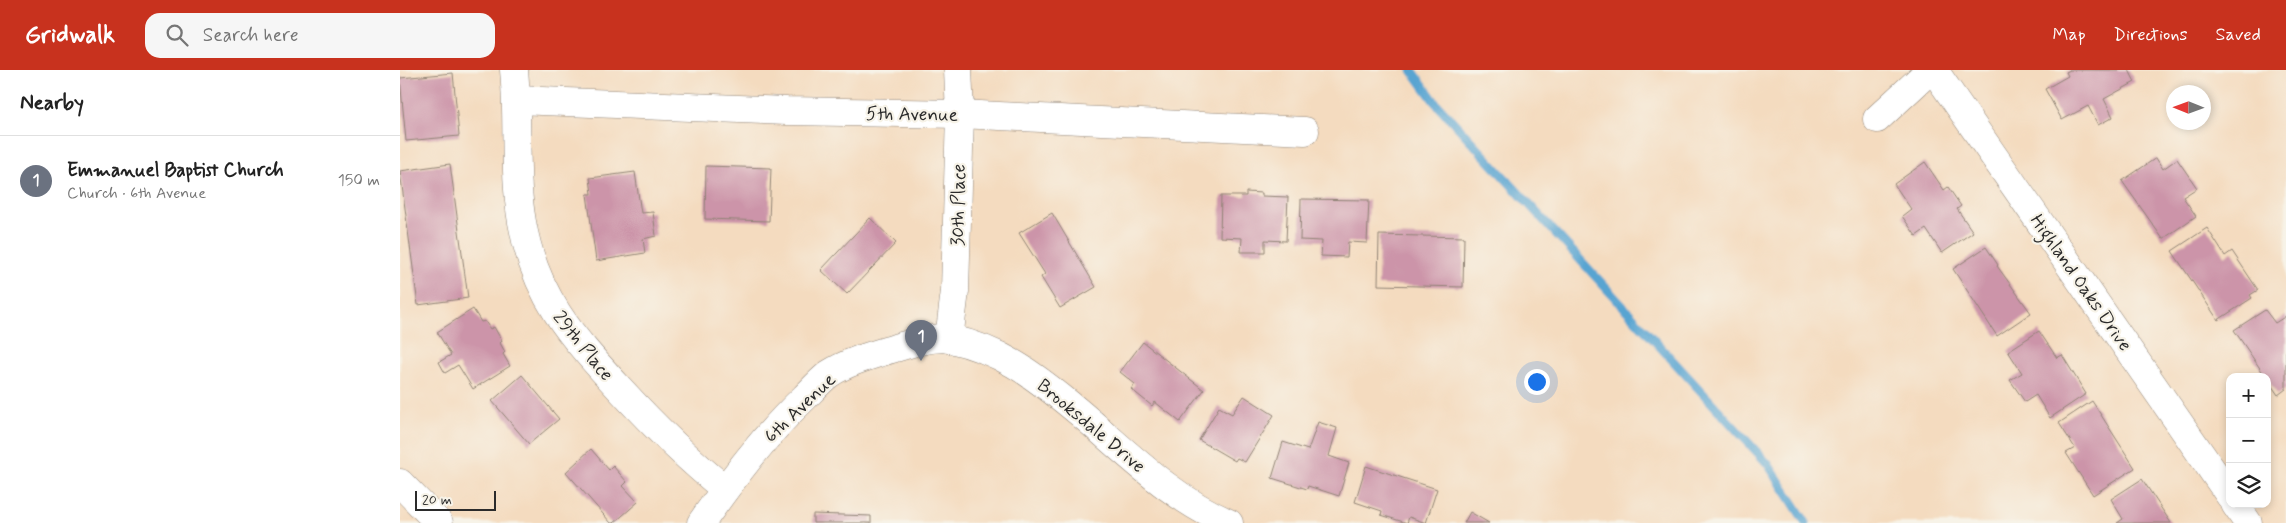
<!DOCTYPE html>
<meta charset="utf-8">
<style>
:root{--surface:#fff;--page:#f6f6f6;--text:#222;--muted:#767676;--line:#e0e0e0;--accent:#c8321e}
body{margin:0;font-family:Mynerve,sans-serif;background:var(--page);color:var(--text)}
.controls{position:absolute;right:15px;bottom:15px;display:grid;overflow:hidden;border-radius:10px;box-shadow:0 2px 8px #0003}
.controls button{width:45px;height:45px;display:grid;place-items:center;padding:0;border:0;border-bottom:1px solid var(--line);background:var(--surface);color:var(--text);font:25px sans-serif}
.compass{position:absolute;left:1766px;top:15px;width:45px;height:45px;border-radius:50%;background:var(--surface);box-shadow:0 2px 8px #0003;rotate:271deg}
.scale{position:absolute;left:15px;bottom:12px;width:81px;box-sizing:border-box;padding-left:5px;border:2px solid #2b2b2b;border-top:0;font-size:14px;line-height:18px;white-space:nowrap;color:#2b2b2b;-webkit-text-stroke:4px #f7f3e8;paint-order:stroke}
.you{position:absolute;left:1136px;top:311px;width:18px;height:18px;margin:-12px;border:4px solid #fff;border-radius:50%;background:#1a73e8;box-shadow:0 0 0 8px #1a73e833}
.badge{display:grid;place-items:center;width:32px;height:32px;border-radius:50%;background:var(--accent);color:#fff;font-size:16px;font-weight:700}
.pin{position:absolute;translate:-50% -41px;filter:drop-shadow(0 1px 2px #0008)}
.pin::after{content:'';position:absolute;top:26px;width:18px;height:15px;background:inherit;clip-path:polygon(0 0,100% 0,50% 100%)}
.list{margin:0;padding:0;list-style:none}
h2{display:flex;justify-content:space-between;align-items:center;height:65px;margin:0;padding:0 20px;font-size:21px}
h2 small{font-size:16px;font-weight:400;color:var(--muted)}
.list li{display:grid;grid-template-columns:32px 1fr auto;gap:15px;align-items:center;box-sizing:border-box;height:90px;padding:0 20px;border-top:1px solid var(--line)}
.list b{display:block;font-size:19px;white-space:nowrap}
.list p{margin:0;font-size:16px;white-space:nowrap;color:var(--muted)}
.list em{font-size:16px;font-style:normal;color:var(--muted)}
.icon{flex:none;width:28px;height:28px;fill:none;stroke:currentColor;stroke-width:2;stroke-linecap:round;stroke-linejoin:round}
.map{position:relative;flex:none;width:1886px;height:453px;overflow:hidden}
header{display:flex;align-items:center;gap:30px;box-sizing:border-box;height:70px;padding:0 25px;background:var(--accent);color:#fff}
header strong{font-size:24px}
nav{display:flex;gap:28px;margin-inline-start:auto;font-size:18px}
.search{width:350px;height:45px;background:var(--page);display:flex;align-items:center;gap:12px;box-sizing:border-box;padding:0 18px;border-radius:15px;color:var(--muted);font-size:19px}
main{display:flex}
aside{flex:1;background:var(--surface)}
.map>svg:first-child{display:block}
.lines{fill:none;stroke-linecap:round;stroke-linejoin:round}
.stream{stroke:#59a4d1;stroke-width:9}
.building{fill:#cc94a9}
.minor-casing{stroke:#908375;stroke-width:29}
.minor{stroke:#fff;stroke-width:28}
.labels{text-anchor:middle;stroke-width:4.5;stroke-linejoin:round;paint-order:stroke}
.street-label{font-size:19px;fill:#2b2b2b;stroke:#f7f3e8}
</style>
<header>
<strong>Gridwalk</strong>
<div class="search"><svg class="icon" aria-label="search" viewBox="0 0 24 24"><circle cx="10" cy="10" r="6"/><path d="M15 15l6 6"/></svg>Search here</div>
<nav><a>Map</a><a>Directions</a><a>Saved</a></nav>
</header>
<main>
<aside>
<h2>Nearby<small></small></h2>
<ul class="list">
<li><span class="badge" style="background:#6b7280">1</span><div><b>Emmanuel Baptist Church</b><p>Church · 6th Avenue</p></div><em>150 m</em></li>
</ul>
</aside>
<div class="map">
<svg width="1886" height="453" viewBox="0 0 1886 453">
<rect width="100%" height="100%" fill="#f7f3e8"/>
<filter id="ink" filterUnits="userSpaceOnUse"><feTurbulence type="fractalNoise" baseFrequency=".02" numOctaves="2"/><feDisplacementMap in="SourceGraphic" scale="10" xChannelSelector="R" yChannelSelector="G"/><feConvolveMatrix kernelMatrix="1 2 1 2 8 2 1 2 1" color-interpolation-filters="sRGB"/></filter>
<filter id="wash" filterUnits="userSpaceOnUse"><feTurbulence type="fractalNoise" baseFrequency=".0096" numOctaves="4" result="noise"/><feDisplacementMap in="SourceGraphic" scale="20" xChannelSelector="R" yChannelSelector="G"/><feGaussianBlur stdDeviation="1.12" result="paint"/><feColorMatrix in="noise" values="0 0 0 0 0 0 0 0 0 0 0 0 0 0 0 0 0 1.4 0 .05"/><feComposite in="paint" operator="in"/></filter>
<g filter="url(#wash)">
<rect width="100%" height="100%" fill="#f4dbbf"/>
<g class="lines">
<polyline class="stream" points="1012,0 1035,32 1368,394 1406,453"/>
</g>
<g id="blocks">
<g class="building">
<polygon points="1670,0 1729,0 1735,12 1704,29 1713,47 1698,55 1688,36 1662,50 1645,19 1668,6 1666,2"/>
<polygon points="53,3 59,66 6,71 0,8"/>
<polygon points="1756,88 1763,99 1777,89 1797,118 1783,127 1796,146 1763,169 1722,111"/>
<polygon points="1525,92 1544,120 1548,117 1561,136 1557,139 1573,162 1542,183 1526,159 1516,166 1502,146 1511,139 1494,114"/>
<polygon points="50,94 68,228 18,235 0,101"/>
<polygon points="306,96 371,98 369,151 305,149"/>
<polygon points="235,102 241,143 253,142 256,166 243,169 245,183 196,191 187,124 192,124 190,108"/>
<polygon points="846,122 862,123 862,126 888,127 886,171 865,170 865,182 841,182 842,168 820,167 821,126 846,126"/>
<polygon points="901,129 969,130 967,173 948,172 947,187 921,186 922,171 900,170"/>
<polygon points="652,143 696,217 660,238 641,207 645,204 619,163"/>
<polygon points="470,148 496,173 447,224 421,200"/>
<polygon points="1807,158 1825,186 1832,181 1858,220 1850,225 1852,228 1818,250 1772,181"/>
<polygon points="979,165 1064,167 1063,217 978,215"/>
<polygon points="1586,177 1598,195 1597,196 1631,243 1597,266 1553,199"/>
<polygon points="73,239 81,252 85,251 90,259 94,257 102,271 100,273 105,282 103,284 110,296 73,319 58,295 45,303 39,292 51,285 37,262"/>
<polygon points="1865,240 1875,253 1886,246 1886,319 1878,325 1834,260"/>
<polygon points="1639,261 1657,288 1662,285 1686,324 1650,348 1636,325 1625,332 1610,310 1622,303 1608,281"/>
<polygon points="743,272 804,320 780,352 755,332 752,336 731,319 735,314 720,302"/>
<polygon points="122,305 159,349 129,374 92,331"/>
<polygon points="844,326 874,345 845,392 837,388 835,391 799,370 819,337 832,344"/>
<polygon points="1692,331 1735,398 1693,425 1666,383 1675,378 1659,353"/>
<polygon points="918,352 937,358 929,386 949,393 939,426 908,416 907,419 872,408 883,372 908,380"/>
<polygon points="191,379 209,400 213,396 227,412 223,416 238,432 214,453 211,453 166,402"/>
<polygon points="966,396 1037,419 1026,453 1009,447 1007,453 981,445 982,441 955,432"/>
<polygon points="1742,409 1771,453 1717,453 1723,449 1711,429"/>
<polygon points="1070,442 1089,453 1064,453"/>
<polygon points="413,444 471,446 471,453 413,453"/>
</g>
</g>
</g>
<g filter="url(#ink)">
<use href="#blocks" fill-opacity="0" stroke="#908375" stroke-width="1"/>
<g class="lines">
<defs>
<g id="minor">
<path d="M114 0C119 50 113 102 122 152 135 226 171 266 220 319 254 356 286 388 325 419"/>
<polyline points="1534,0 1830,426"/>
<polyline points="117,30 387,41 560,44 905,61"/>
<polyline points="1477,49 1530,0"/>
<polyline points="549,269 555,221 560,44 558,0"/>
<polyline points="0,413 39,453"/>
<polyline points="1835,434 1848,453"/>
<path d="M301 453C332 409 365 365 404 328 412 320 420 311 429 304 449 291 473 285 495 278 512 273 533 266 551 269 600 280 631 303 669 334 721 376 766 426 829 453"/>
</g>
</defs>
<use href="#minor" class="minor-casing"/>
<use href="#minor" class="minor"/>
</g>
</g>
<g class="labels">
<g class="street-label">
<text transform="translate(512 43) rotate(1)" y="7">5th Avenue</text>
<text transform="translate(557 135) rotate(-89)" y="7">30th Place</text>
<text transform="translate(1682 212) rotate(55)" y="7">Highland Oaks Drive</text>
<text transform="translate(184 275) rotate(51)" y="7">29th Place</text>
<text transform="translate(399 337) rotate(-44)" y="7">6th Avenue</text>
<text transform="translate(692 355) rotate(40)" y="7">Brooksdale Drive</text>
</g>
</g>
</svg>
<div class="controls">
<button>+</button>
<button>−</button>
<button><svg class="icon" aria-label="layers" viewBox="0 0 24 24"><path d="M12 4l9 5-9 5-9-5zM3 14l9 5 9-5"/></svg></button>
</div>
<svg class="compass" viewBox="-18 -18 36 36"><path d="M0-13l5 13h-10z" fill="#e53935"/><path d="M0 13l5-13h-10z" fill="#767676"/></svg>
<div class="scale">20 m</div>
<div class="you"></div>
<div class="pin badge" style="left:521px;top:291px;background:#6b7280">1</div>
</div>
</main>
